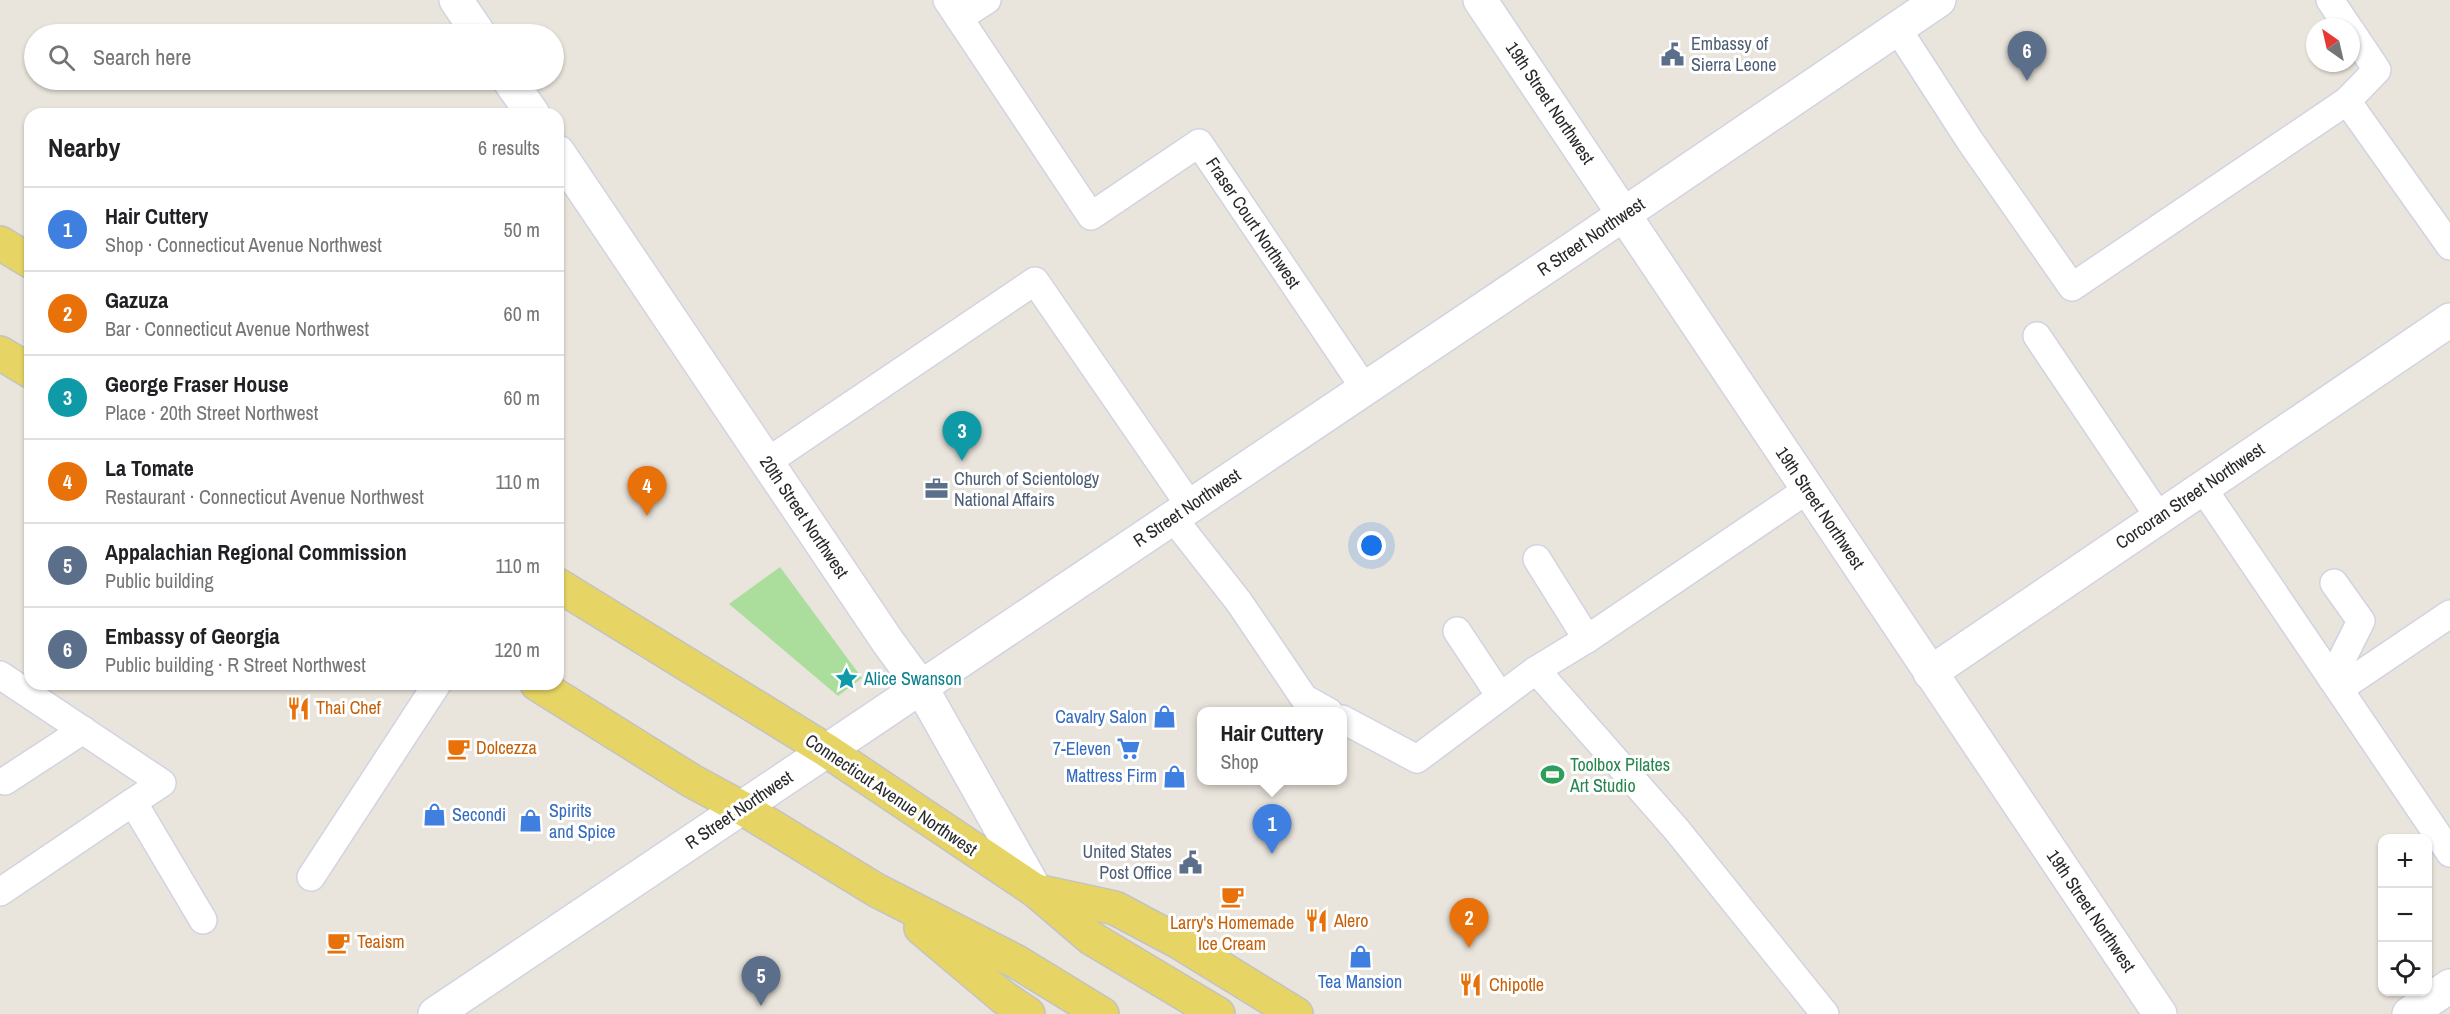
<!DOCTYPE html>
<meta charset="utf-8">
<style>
:root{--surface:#fff;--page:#f6f6f6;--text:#202124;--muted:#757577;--line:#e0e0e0;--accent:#4755ec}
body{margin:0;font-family:"Archivo Narrow",sans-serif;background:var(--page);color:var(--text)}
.controls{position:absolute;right:18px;bottom:18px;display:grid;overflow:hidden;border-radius:12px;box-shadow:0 2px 4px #0004}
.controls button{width:54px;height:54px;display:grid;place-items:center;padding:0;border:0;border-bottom:2px solid var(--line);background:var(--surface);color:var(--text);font:30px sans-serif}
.compass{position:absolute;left:2306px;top:18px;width:54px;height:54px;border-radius:50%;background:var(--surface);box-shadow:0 2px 4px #0004;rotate:326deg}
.you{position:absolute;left:1372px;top:546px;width:21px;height:21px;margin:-15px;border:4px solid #fff;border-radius:50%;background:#1a73e8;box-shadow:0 0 0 9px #1a73e833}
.badge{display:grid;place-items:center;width:39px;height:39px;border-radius:50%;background:var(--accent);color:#fff;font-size:20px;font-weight:700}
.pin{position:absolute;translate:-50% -50px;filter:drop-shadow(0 2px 3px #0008)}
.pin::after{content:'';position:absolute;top:32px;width:21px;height:18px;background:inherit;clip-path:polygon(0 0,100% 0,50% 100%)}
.popup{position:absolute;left:1197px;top:707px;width:150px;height:78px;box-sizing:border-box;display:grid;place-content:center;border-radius:12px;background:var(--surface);filter:drop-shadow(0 2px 4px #0005);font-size:20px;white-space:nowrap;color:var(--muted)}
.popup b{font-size:22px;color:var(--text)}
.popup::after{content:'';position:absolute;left:50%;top:100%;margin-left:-12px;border:12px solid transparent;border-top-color:var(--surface)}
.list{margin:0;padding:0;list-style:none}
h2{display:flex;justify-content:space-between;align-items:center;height:78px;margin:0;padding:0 24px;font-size:26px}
h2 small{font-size:20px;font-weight:400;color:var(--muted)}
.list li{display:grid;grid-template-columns:39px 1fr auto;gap:18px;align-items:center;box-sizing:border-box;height:84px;padding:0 24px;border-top:2px solid var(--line)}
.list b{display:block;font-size:22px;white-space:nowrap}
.list p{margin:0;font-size:20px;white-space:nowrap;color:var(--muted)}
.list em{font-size:20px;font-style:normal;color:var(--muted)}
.icon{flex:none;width:33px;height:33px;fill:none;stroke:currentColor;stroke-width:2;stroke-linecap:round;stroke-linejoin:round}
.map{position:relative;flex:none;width:2450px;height:1014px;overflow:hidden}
.search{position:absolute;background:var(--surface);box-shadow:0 2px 4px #0004;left:24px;top:24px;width:540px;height:66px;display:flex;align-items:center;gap:15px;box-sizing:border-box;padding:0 21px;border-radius:33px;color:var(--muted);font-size:22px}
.panel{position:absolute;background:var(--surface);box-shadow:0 2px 4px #0004;left:24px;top:108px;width:540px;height:582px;border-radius:18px}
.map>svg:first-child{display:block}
.green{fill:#abdd9c}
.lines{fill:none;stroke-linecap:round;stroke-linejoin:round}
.service-casing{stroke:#d1d3e1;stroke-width:30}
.minor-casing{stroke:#d1d3e1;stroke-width:36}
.secondary-casing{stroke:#d1d3e1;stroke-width:36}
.primary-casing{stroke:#c3c3c3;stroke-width:36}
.service{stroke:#fff;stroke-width:27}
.minor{stroke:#fff;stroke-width:33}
.secondary{stroke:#fff;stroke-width:33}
.primary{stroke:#e6d565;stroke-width:33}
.labels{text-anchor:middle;stroke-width:6;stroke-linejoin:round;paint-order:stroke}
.service-label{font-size:18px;fill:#4e5e75;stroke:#fff;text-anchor:start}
.street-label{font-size:18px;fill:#292929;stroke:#fff}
.culture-label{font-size:18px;fill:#0d838f;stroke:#fff;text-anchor:start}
.food-label{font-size:18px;fill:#c56008;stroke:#fff;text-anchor:start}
.shop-label{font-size:18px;fill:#366cbe;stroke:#fff;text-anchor:end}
.leisure-label{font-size:18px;fill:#27864d;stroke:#fff;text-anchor:start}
</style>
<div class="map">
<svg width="2450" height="1014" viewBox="0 0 2450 1014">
<rect width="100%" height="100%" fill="#eae5dc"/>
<polygon class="green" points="780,567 862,678 838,696 729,604"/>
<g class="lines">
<defs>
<g id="service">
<polyline points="947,0 1091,216 1199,143 1365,389"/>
<polyline points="2330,0 2348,27"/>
<polyline points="959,18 987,0"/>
<polyline points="1897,28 1970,141 2072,287 2347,101 2450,246"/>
<polyline points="2347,101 2377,70 2351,31"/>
<polyline points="2037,336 2159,517"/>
<polyline points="767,462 1035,281 1190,506"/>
<polyline points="2202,487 2450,853"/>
<polyline points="1173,518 1239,602 1304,698 1329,712"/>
<polyline points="1537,559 1587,639"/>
<polyline points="1457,631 1500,696"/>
<polyline points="1536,670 1587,639 1807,490"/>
<polyline points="0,675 162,783 133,802"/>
<polyline points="2332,679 2361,621 2334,583"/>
<polyline points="2339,689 2450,614"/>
<polyline points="1342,719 1417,759 1536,670 1676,829 1825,1014"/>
<polyline points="5,781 83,730"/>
<polyline points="311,877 437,684"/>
<polyline points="0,892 133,802 203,920"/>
</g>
<g id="minor">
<polyline points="456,0 479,34"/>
<polyline points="1480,0 2160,1014"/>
<polyline points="509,80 533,114"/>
<polyline points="558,152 888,642 921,687 1036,891"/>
<polyline points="1930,673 2450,320"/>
</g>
<g id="secondary">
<polyline points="435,1014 1580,244 1939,0"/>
<polyline points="2409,1014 2450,986"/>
</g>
<g id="primary">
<polyline points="0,243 30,261"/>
<polyline points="0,353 30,371"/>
<polyline points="558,585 826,750 1036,891 1091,938 1218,1014"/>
<polyline points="537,684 692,781 742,808 876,890 1017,962 1102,1014"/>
<polyline points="1041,892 1115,908 1177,941 1296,1014"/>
<polyline points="921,928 1003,997 1028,1014"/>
</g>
</defs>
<use href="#service" class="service-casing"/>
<use href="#minor" class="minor-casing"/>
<use href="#secondary" class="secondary-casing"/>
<use href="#primary" class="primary-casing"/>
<use href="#service" class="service"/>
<use href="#minor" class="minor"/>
<use href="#secondary" class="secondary"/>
<use href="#primary" class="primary"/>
</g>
<defs>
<symbol id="civic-bare" viewBox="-9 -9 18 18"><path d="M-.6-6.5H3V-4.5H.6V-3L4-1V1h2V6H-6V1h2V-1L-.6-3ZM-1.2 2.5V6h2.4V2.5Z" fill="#5c6f8a" stroke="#fff" stroke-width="2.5" paint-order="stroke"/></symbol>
<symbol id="office-bare" viewBox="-9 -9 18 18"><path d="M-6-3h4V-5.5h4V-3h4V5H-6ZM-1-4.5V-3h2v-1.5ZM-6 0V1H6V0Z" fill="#5c6f8a" stroke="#fff" stroke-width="2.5" paint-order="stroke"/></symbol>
<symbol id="sight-bare" viewBox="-9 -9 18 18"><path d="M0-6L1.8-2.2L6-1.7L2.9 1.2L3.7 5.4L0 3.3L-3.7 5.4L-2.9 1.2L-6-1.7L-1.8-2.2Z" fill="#0f9aa8" stroke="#fff" stroke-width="2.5" paint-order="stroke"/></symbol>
<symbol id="restaurant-bare" viewBox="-9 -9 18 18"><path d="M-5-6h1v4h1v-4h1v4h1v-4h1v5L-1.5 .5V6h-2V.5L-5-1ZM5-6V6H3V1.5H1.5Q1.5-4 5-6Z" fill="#e8710a" stroke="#fff" stroke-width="2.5" paint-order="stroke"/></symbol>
<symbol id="shop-bare" viewBox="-9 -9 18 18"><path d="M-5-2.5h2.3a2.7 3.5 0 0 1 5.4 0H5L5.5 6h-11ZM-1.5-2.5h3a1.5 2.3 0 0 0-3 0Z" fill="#3f7fe0" stroke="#fff" stroke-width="2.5" paint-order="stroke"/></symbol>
<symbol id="cafe-bare" viewBox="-9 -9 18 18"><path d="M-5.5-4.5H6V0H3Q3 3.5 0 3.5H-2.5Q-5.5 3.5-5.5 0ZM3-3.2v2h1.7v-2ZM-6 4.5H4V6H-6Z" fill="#e8710a" stroke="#fff" stroke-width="2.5" paint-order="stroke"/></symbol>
<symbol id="supermarket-bare" viewBox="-9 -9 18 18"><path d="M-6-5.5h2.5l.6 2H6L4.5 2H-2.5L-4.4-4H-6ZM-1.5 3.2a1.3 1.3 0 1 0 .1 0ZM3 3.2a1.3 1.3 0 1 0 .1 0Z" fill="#3f7fe0" stroke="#fff" stroke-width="2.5" paint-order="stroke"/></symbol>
<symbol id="stadium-bare" viewBox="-9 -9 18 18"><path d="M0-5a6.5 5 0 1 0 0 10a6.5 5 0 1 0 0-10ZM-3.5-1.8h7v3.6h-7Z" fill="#2e9e5b" stroke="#fff" stroke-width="2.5" paint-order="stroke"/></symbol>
</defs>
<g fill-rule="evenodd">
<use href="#civic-bare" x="1656" y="38" width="33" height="33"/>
<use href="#office-bare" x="920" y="472" width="33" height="33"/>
<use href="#sight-bare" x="830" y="662" width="33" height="33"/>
<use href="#restaurant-bare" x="282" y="692" width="33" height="33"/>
<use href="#shop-bare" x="1148" y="700" width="33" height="33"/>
<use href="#cafe-bare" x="442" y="732" width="33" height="33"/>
<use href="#supermarket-bare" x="1112" y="732" width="33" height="33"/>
<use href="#stadium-bare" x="1536" y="758" width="33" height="33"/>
<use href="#shop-bare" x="1158" y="760" width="33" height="33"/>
<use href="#shop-bare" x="418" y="798" width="33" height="33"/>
<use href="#shop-bare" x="514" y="804" width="33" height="33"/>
<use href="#civic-bare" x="1174" y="846" width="33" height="33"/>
<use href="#cafe-bare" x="1216" y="880" width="33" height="33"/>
<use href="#restaurant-bare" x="1300" y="904" width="33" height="33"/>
<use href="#cafe-bare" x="322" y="926" width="33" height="33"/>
<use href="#shop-bare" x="1344" y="940" width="33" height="33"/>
<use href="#restaurant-bare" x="1454" y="968" width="33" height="33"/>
</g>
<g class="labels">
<g class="service-label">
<text x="1691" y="50">Embassy of<tspan x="1691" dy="21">Sierra Leone</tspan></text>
<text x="954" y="485">Church of Scientology<tspan x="954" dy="21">National Affairs</tspan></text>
<text x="1172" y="858" text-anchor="end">United States<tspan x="1172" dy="21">Post Office</tspan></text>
</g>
<g class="street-label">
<text transform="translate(1550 103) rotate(56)" y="6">19th Street Northwest</text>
<text transform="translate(1253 223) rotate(56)" y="6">Fraser Court Northwest</text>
<text transform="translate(1591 237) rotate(-34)" y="6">R Street Northwest</text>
<text transform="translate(2190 496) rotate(-34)" y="6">Corcoran Street Northwest</text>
<text transform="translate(1187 508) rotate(-34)" y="6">R Street Northwest</text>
<text transform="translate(1820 508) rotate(56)" y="6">19th Street Northwest</text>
<text transform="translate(804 517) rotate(56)" y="6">20th Street Northwest</text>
<text transform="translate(891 795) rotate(34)" y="6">Connecticut Avenue Northwest</text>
<text transform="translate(739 810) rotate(-34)" y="6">R Street Northwest</text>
<text transform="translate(2091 911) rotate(56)" y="6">19th Street Northwest</text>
</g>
<g class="culture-label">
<text x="864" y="685">Alice Swanson</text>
</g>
<g class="food-label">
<text x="316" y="714">Thai Chef</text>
<text x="476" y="754">Dolcezza</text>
<text x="1334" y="927">Alero</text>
<text x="1232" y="929" text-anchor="middle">Larry's Homemade<tspan x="1232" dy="21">Ice Cream</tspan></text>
<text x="357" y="948">Teaism</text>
<text x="1489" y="991">Chipotle</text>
</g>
<g class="shop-label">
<text x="1147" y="723">Cavalry Salon</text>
<text x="1111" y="755">7-Eleven</text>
<text x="1157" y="782">Mattress Firm</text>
<text x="549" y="817" text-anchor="start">Spirits<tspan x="549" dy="21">and Spice</tspan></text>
<text x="452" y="821" text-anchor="start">Secondi</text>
<text x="1360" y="988" text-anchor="middle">Tea Mansion</text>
</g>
<g class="leisure-label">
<text x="1570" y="771">Toolbox Pilates<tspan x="1570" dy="21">Art Studio</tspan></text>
</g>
</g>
</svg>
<div class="controls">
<button>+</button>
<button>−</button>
<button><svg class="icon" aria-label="locate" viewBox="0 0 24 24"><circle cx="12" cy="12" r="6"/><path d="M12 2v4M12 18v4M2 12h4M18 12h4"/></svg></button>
</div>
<svg class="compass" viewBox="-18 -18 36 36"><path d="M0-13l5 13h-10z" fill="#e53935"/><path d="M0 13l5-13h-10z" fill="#757577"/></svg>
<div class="you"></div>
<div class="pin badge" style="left:1272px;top:854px;background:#3f7fe0">1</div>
<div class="popup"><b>Hair Cuttery</b>Shop</div>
<div class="pin badge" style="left:1469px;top:948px;background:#e8710a">2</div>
<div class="pin badge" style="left:962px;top:461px;background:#0f9aa8">3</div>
<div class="pin badge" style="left:647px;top:516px;background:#e8710a">4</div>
<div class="pin badge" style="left:761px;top:1006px;background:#5c6f8a">5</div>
<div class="pin badge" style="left:2027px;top:81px;background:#5c6f8a">6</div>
<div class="search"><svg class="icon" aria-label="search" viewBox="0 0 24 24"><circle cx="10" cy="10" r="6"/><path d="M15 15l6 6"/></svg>Search here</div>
<section class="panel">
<h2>Nearby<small>6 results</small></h2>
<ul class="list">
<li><span class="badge" style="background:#3f7fe0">1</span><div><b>Hair Cuttery</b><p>Shop · Connecticut Avenue Northwest</p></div><em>50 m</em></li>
<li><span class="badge" style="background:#e8710a">2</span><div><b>Gazuza</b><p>Bar · Connecticut Avenue Northwest</p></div><em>60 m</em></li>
<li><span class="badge" style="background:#0f9aa8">3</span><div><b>George Fraser House</b><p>Place · 20th Street Northwest</p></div><em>60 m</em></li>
<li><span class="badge" style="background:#e8710a">4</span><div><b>La Tomate</b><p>Restaurant · Connecticut Avenue Northwest</p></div><em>110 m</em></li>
<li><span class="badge" style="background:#5c6f8a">5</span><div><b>Appalachian Regional Commission</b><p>Public building</p></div><em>110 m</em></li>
<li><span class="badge" style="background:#5c6f8a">6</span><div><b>Embassy of Georgia</b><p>Public building · R Street Northwest</p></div><em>120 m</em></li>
</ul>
</section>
</div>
